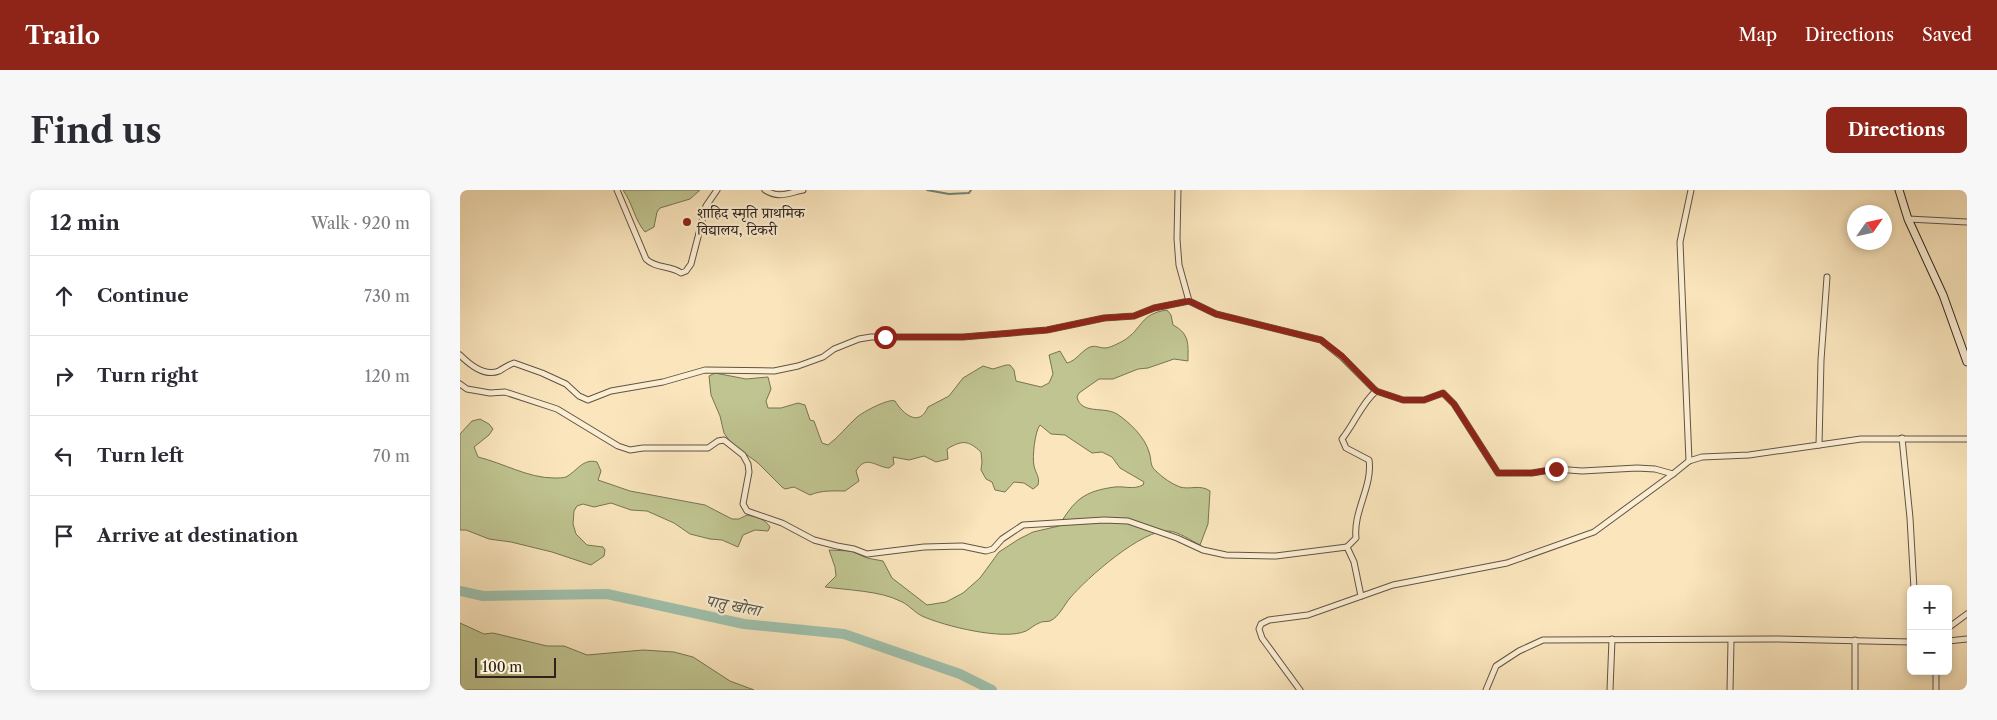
<!DOCTYPE html>
<meta charset="utf-8">
<style>
:root{--surface:#fff;--page:#f7f7f7;--text:#2b2b33;--muted:#7c7c81;--line:#e1e1e2;--accent:#8f2418}
body{margin:0;font-family:"Libre Caslon Text","Noto Serif Devanagari",serif;background:var(--page);color:var(--text)}
.controls{position:absolute;right:15px;bottom:15px;display:grid;overflow:hidden;border-radius:8px;box-shadow:0 2px 8px #0003}
.controls button{width:45px;height:45px;display:grid;place-items:center;padding:0;border:0;border-bottom:1px solid var(--line);background:var(--surface);color:var(--text);font:25px sans-serif}
.compass{position:absolute;left:1387px;top:15px;width:45px;height:45px;border-radius:50%;background:var(--surface);box-shadow:0 2px 8px #0003;rotate:56deg}
.scale{position:absolute;left:15px;bottom:12px;width:81px;box-sizing:border-box;padding-left:5px;border:2px solid #2e231c;border-top:0;font-size:14px;line-height:18px;white-space:nowrap;color:#2e231c;-webkit-text-stroke:4px #fceed3;paint-order:stroke}
.stop{position:absolute;width:15px;height:15px;margin:-11px;border:4px solid #8f2418;border-radius:50%;background:#fff}
.stop.end{background:#8f2418;border-color:#fff;box-shadow:0 1px 5px #0008}
.list{margin:0;padding:0;list-style:none}
h2{display:flex;justify-content:space-between;align-items:center;height:65px;margin:0;padding:0 20px;font-size:21px}
h2 small{font-size:16px;font-weight:400;color:var(--muted)}
.list li{display:grid;grid-template-columns:32px 1fr auto;gap:15px;align-items:center;box-sizing:border-box;height:80px;padding:0 20px;border-top:1px solid var(--line)}
.list b{display:block;font-size:19px;white-space:nowrap}
.list em{font-size:16px;font-style:normal;color:var(--muted)}
.icon{flex:none;width:28px;height:28px;fill:none;stroke:currentColor;stroke-width:2;stroke-linecap:round;stroke-linejoin:round}
.map{position:relative;flex:none;width:1507px;height:500px;overflow:hidden;border-radius:8px}
header{display:flex;align-items:center;gap:30px;box-sizing:border-box;height:70px;padding:0 25px;background:var(--accent);color:#fff}
header strong{font-size:24px}
nav{display:flex;gap:28px;margin-inline-start:auto;font-size:18px}
.intro{display:flex;align-items:center;justify-content:space-between;box-sizing:border-box;height:120px;padding:0 30px}
h1{margin:0;font-size:35px}
.button{padding:12px 22px;border-radius:8px;background:var(--accent);color:#fff;font-size:18px;font-weight:700}
main{display:flex;gap:30px;padding:0 30px}
aside{flex:1;background:var(--surface);border-radius:8px;box-shadow:0 2px 8px #0003}
.map>svg:first-child{display:block}
.green{fill:#bfc490;stroke:#767456}
.lines{fill:none;stroke-linecap:round;stroke-linejoin:round}
.stream{stroke:#728172;stroke-width:2}
.river{stroke:#9fc0ac;stroke-width:10}
.street-casing{stroke:#615444;stroke-width:7}
.secondary-casing{stroke:#2e231c;stroke-width:9}
.street{stroke:#fceed3;stroke-width:5}
.secondary{stroke:#fceed3;stroke-width:7}
.route{stroke:#8f2418;stroke-width:6}
.poi-dot{fill:#8f2418;stroke:#fceed3;stroke-width:2}
.labels{text-anchor:middle;stroke-width:4.5;stroke-linejoin:round;paint-order:stroke}
.poi-label{font-size:15px;fill:#2e231c;stroke:#fceed3;text-anchor:start}
.water-label{font-size:16px;font-style:italic;fill:#505247;stroke:#fceed3}
</style>
<header>
<strong>Trailo</strong>
<nav><a>Map</a><a>Directions</a><a>Saved</a></nav>
</header>
<div class="intro"><h1>Find us</h1><a class="button">Directions</a></div>
<main>
<aside>
<h2>12 min<small>Walk · 920 m</small></h2>
<ul class="list">
<li><svg class="icon" aria-label="ahead" viewBox="0 0 24 24"><path d="M12 20V5M6 11l6-6 6 6"/></svg><div><b>Continue</b></div><em>730 m</em></li>
<li><svg class="icon" aria-label="right" viewBox="0 0 24 24"><path d="M7 20v-9h11M14 6l5 5-5 5"/></svg><div><b>Turn right</b></div><em>120 m</em></li>
<li><svg class="icon" aria-label="left" viewBox="0 0 24 24"><path d="M17 20v-9H6M10 6l-5 5 5 5"/></svg><div><b>Turn left</b></div><em>70 m</em></li>
<li><svg class="icon" aria-label="arrive" viewBox="0 0 24 24"><path d="M6 21V4h12l-3 4 3 4H6"/></svg><div><b>Arrive at destination</b></div></li>
</ul>
</aside>
<div class="map">
<svg width="1507" height="500" viewBox="0 0 1507 500">
<rect width="100%" height="100%" fill="#fae5bc"/>
<filter id="stains"><feTurbulence type="fractalNoise" baseFrequency=".004" numOctaves="4"/><feColorMatrix values="0 0 0 0 .2 0 0 0 0 .09 0 0 0 0 .02 0 0 0 .5 -.17"/></filter>
<radialGradient id="worn" r=".72"><stop offset=".6" stop-color="#630" stop-opacity="0"/><stop offset="1" stop-color="#630" stop-opacity=".3"/></radialGradient>
<g class="green">
<path d="M163 0H240L230 9 200 18 197 22 194 37 185 42C174 29 173 14 163 0Z"/>
<path d="M707 120 711 125 713 135C730 144 728 154 728 171L714 169 688 178 678 179 653 189H639L619 203 617 207C621 225 644 216 657 224 669 232 685 247 689 262 692 270 689 276 697 282 703 288 712 294 720 297 730 300 740 294 750 301L748 334 740 355C730 350 719 342 709 341 683 338 626 389 610 408 604 415 599 427 590 431 586 432 582 431 579 433 574 435 570 439 566 441 544 451 484 436 462 426 454 422 448 414 440 411 421 401 387 400 365 397L376 386 375 377 369 360 391 361 407 368 423 371 432 388 467 415 486 412 503 403 520 388 539 362 559 349 573 342 599 336C614 310 624 301 655 297 665 296 673 300 683 295L684 292 660 278 652 267 642 262 632 263 605 245 591 244 580 235C575 241 572 267 574 276 576 284 580 287 578 295L573 299 564 293 554 292 545 302 535 300 532 292 526 289 521 280 522 272 521 262C508 250 502 250 487 259L488 269 476 272 464 266 449 270 433 267 434 274 429 278C416 277 406 264 396 281L399 291 385 301C373 301 362 300 350 305L334 297 325 299 322 297 298 273 271 253 264 243 260 226 251 205 249 186 255 183 286 189 308 187 311 199 306 211 308 218H321L338 213 345 215 350 230 354 231 362 253 368 255C379 247 387 236 397 227 403 222 429 208 435 211 443 224 459 238 468 217L489 206 503 188 523 176 533 179 546 175H550L554 180 556 191 581 197 589 193 593 184 589 165 600 161 607 173C616 171 621 161 630 157 636 155 639 158 645 158 650 158 659 153 663 151 684 138 679 124 707 120Z"/>
<path d="M20 229 29 234 33 239 29 245 14 257 18 267C43 273 68 288 94 288 98 288 103 288 106 287 117 281 123 268 137 272L141 281 138 290 170 301 245 315 272 329H279L287 325C297 327 305 329 310 337L308 341 295 340 283 345 278 357 262 350 250 349 230 344 214 333 187 321 171 320 151 313 134 317 123 314 117 316 114 321 113 334 116 344 127 355 143 357 145 360 144 366 131 375 92 362 51 352 29 349 6 340H0V244L12 231Z"/>
<polygon points="0,433 24,444 33,443 87,456 104,456 127,465 183,460 214,462 233,467 270,491 294,500 0,500"/>
</g>
<g class="lines">
<polyline class="stream" points="467,0 489,4 509,3 511,0"/>
<polyline class="river" points="0,401 23,406 147,404 284,434 384,444 500,484 532,500"/>
<defs>
<g id="street">
<path d="M157 0 186 69C196 79 210 75 221 83L226 81 231 74 246 16 257 0"/>
<path d="M305 0C319 9 328 3 343 0"/>
<polyline points="718,0 717,49 719,75 729,111"/>
<polyline points="1448,29 1507,32"/>
<path d="M0 165C10 175 25 187 39 181 44 178 48 175 54 173L82 183 106 194 119 206 128 210 151 201 203 192 245 180 314 181 338 176 363 167 374 159 399 149 411 147H503L587 140 644 128 674 126 694 118 729 111 756 124 861 150 882 167 916 201 943 210H964L983 203 994 214 1038 283H1072L1096 279 1122 281 1177 278 1195 279 1213 284"/>
<polyline points="0,194 7,199 30,203 45,202 97,219 158,256 170,260 183,258 248,258 258,251 264,250 283,265 288,274 289,282 283,314 287,321 322,333 354,350 377,356 394,359 407,364 464,357 502,356 526,361 533,359 542,349 563,335 644,330 668,331 717,348 743,360 766,365 816,366 887,357 894,372 901,406"/>
<polyline points="1442,248 1450,328 1454,399"/>
<polyline points="1359,255 1361,170 1367,87"/>
<polyline points="1229,271 1220,52 1231,0"/>
<path d="M887 357 896 348C893 321 913 296 909 270L886 258 882 249C895 233 901 214 916 201"/>
<polyline points="1488,438 1507,424"/>
<polyline points="1395,450 1395,500"/>
<polyline points="1488,451 1507,449"/>
<polyline points="1476,481 1476,500"/>
<polyline points="840,500 802,448 799,439 801,434 809,430 848,425 933,395 1047,373 1134,342 1213,284 1229,271 1242,267 1289,265 1401,249 1507,249"/>
<polyline points="1026,500 1036,476 1059,461 1083,450 1316,449 1451,452"/>
<polyline points="1150,500 1152,449"/>
<polyline points="1270,500 1271,451"/>
</g>
<polyline id="secondary" points="1439,0 1448,29 1483,105 1507,172"/>
</defs>
<use href="#street" class="street-casing"/>
<use href="#secondary" class="secondary-casing"/>
<use href="#street" class="street"/>
<use href="#secondary" class="secondary"/>
</g>
<g class="lines">
<polyline class="route" points="425,147 503,147 587,140 644,128 674,126 694,118 729,111 756,124 861,150 882,166 916,201 943,210 964,210 983,203 994,214 1038,283 1072,283 1096,279"/>
</g>
<circle class="poi-dot" cx="227" cy="32" r="5"/>
<g class="labels">
<g class="poi-label">
<text x="237" y="28">शाहिद स्मृति प्राथमिक<tspan x="237" dy="17">विद्यालय, टिकरी</tspan></text>
</g>
<g class="water-label">
<text transform="translate(273 415) rotate(11)" y="6">पातु खोला</text>
</g>
</g>
<rect width="100%" height="100%" filter="url(#stains)"/>
<rect width="100%" height="100%" fill="url(#worn)"/>
</svg>
<div class="controls">
<button>+</button>
<button>−</button>
</div>
<svg class="compass" viewBox="-18 -18 36 36"><path d="M0-13l5 13h-10z" fill="#e53935"/><path d="M0 13l5-13h-10z" fill="#7c7c81"/></svg>
<div class="scale">100 m</div>
<div class="stop" style="left:425px;top:147px"></div>
<div class="stop end" style="left:1096px;top:279px"></div>
</div>
</main>
